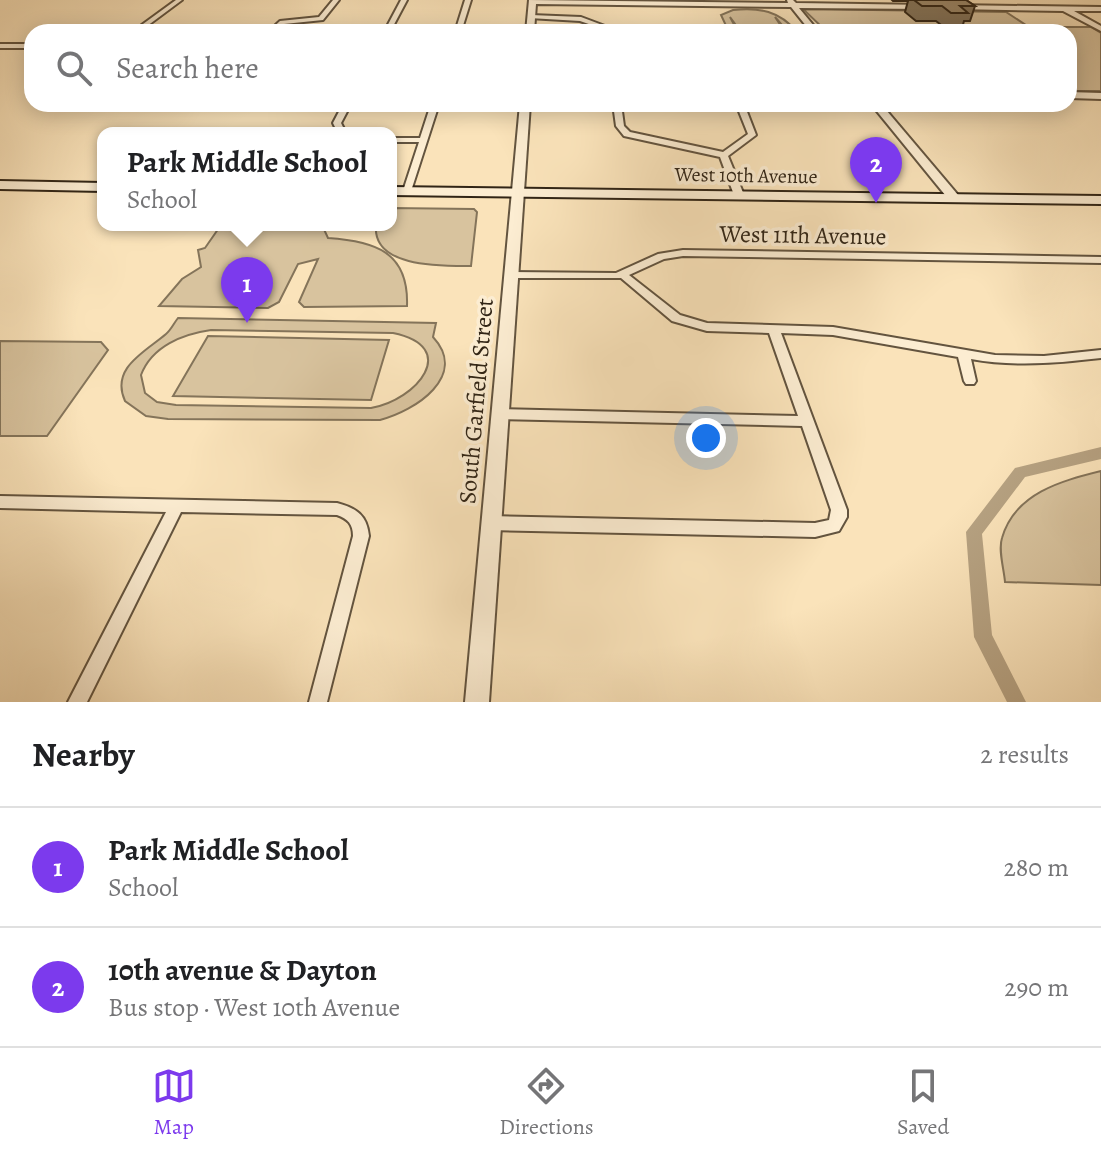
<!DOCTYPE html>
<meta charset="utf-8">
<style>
:root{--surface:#fff;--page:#f6f6f6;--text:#202124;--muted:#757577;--line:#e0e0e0;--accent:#7c3aed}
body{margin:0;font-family:Alegreya,serif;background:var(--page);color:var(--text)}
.you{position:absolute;left:706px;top:438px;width:28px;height:28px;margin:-20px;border:6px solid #fff;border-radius:50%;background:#1a73e8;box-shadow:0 0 0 12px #1a73e833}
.badge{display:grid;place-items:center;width:52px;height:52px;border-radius:50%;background:var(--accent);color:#fff;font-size:26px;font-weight:700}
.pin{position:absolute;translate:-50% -66px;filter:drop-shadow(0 2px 4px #0008)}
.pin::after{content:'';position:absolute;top:42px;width:28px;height:24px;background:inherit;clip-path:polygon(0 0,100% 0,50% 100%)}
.popup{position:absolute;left:97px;top:127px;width:300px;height:104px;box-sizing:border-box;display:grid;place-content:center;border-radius:16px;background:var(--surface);filter:drop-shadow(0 2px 6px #0005);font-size:26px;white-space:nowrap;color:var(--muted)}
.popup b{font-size:30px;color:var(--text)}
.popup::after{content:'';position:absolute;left:50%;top:100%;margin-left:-16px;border:16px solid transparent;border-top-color:var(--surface)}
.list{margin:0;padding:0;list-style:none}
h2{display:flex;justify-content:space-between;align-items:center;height:104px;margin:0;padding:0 32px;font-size:34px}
h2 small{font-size:26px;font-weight:400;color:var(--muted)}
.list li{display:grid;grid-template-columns:52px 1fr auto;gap:24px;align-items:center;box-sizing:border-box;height:120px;padding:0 32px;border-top:2px solid var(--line)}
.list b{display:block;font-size:30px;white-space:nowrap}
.list p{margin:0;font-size:26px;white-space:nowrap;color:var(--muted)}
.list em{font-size:26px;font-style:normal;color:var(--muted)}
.icon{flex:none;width:44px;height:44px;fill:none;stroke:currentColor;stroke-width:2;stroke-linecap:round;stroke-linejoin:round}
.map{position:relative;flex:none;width:1101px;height:702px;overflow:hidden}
.search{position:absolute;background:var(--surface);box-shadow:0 4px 20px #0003;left:24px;right:24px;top:24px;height:88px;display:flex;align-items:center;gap:20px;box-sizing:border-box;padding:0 28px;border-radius:24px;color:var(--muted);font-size:30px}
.sheet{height:344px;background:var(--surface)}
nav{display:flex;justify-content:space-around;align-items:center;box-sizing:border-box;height:112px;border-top:2px solid var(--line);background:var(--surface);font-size:22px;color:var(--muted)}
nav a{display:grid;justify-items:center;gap:4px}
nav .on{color:var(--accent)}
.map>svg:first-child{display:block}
.green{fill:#d8c39e;stroke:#84745a;stroke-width:2;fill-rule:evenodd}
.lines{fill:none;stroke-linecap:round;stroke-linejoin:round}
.canal{fill:#b6a282;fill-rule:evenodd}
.minor-casing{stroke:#63543f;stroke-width:4}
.tertiary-casing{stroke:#63543f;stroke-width:4}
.secondary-casing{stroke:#312516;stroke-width:4}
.minor{fill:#fcedd2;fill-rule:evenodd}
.tertiary{fill:#fcedd2;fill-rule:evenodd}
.secondary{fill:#fcedd2;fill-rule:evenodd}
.wall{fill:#84755c;stroke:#312516;stroke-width:2}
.building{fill:#9a886b;stroke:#312516;stroke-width:2}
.labels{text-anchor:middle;stroke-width:7;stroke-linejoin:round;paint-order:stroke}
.far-street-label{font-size:20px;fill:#312516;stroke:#fcedd2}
.street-label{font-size:24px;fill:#312516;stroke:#fcedd2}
</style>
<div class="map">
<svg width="1101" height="702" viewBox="0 0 1101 702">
<rect width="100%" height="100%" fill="#fae3ba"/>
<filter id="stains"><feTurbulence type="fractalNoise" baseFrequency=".0025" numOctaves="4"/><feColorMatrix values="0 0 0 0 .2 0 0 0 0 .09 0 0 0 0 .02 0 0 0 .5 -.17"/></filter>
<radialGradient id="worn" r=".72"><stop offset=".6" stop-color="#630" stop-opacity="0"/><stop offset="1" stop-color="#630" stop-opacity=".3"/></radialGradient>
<g class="green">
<polygon points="807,9 1006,12 1029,27 1091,27 1101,33 1101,91 1069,91 1069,32 827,32 804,10"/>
<path d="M733 10C759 7 780 11 797 32H788L775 17 785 32H741L730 17 738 32H729L721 15Z"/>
<path d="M391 208 474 209 477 212 471 266C442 266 372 268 376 225H391Z"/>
<path d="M221 225H322L328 238C375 241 409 252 407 306L304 307 299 302 318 259 298 264 279 302 268 308 159 306 182 279 201 267 198 250 205 248Z"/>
<path d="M178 318 436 323 433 337C469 376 415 411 380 420L168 419 146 416 125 401C110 368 145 352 166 334 171 330 174 323 178 318ZM211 330 393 333C461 347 417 400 371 408L176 405 157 402 145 393 141 375C152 346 183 334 211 330Z"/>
<polygon points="208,336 389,340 371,400 173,396"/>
<polygon points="0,341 101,342 108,350 47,436 0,436"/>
<path d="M1101 471V585L1005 582C1004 569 998 550 1002 538 1015 493 1061 481 1101 471Z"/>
</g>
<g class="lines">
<polygon class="canal" points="1101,447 1101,459 1025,477 982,534 992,635 1026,702 1007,702 974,637 966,532 1015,468"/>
<defs>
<g id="minor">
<polygon points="176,0 182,0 139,32 132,32"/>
<polygon points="333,0 339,0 323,20 284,24 274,32 268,32 280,21 319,17"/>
<polygon points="401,0 407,0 390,32 384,32"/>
<polygon points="465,0 471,0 461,32 455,32"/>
<polygon points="531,15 581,17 621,32 612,32 580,21 529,18"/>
<rect x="0" y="44" width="32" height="4"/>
<polygon points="343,104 351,104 341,123 346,133 338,133 333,123"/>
<polygon points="431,104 439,104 411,191 410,193 404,193 403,191 419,142 391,142 391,138 420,138"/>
<polygon points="613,104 621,104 624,126 630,132 723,152 748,134 736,104 744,104 756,135 728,156 744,195 742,197 739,198 734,195 720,157 624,136 616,126"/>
<path d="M683 250 1101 257V263L683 256 664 259 629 275 680 315 707 323 833 327 995 355 1044 356 1101 350V358C1057 363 1015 367 971 359L976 381 974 384H966L964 381 958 357 833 335 781 333 847 510V517L839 531 815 537 490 530 485 528 482 523 485 518 490 516 815 523 829 520 831 510 802 426 499 419 494 418 492 414 494 410 499 409 798 416 769 333 707 331 672 321 621 278H510L505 275 510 272 616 273 658 254Z"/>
<path d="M0 496 337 503C356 508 367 515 369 536L327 702H309L353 536C353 524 348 519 337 515L181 512 87 702H68L166 512 0 508Z"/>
</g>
<g id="tertiary">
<polygon points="529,0 788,3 787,0 793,0 796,3 928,5 932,7 928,9 799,8 819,32 811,32 791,7 536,4 534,32 526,32"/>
<polygon points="952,5 1101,7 1101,11 1074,11 1101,26 1101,31 1063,11 955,9"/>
<polygon points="1069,92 1101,93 1101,99 1069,98"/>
<polygon points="520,104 530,104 489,702 465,702"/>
<polygon points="871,104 881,104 958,195 958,201 950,201"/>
</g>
<g id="secondary">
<polygon points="0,181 103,183 103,191 0,189"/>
<polygon points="391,187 1101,196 1101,204 391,195"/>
</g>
</defs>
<use href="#minor" class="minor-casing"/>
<use href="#tertiary" class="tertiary-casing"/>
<use href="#secondary" class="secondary-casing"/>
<use href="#minor" class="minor"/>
<use href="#tertiary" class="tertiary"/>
<use href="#secondary" class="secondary"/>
</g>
<polygon class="wall" points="892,0 966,0 975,6 970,21 964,21 962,28 945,28 936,21 916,21 905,12 908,1 893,1"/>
<polygon class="building" points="914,0 966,0 975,6 960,6 968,13 951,13 942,6 922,6"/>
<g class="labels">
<g class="far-street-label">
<text transform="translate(746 175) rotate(1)" y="7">West 10th Avenue</text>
</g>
<g class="street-label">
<text transform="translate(803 235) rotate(1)" y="8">West 11th Avenue</text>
<text transform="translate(476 401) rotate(-85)" y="8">South Garfield Street</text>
</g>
</g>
<rect width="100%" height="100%" filter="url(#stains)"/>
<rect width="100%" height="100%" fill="url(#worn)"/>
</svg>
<div class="you"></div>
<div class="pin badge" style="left:247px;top:323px">1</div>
<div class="popup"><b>Park Middle School</b>School</div>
<div class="pin badge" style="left:876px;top:203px">2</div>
<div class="search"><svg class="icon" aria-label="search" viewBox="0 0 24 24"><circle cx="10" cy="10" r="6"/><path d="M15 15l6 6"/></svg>Search here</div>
</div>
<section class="sheet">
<h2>Nearby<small>2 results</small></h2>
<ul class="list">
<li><span class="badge">1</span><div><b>Park Middle School</b><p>School</p></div><em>280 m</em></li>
<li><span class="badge">2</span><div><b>10th avenue &amp; Dayton</b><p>Bus stop · West 10th Avenue</p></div><em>290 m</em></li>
</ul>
</section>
<nav>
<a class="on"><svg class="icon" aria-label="map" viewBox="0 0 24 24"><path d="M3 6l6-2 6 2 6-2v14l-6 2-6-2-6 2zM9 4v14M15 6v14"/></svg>Map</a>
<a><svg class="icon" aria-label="directions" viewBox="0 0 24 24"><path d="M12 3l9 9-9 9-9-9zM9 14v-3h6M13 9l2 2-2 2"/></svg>Directions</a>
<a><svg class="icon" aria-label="saved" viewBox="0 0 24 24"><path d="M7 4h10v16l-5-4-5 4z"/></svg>Saved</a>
</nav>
